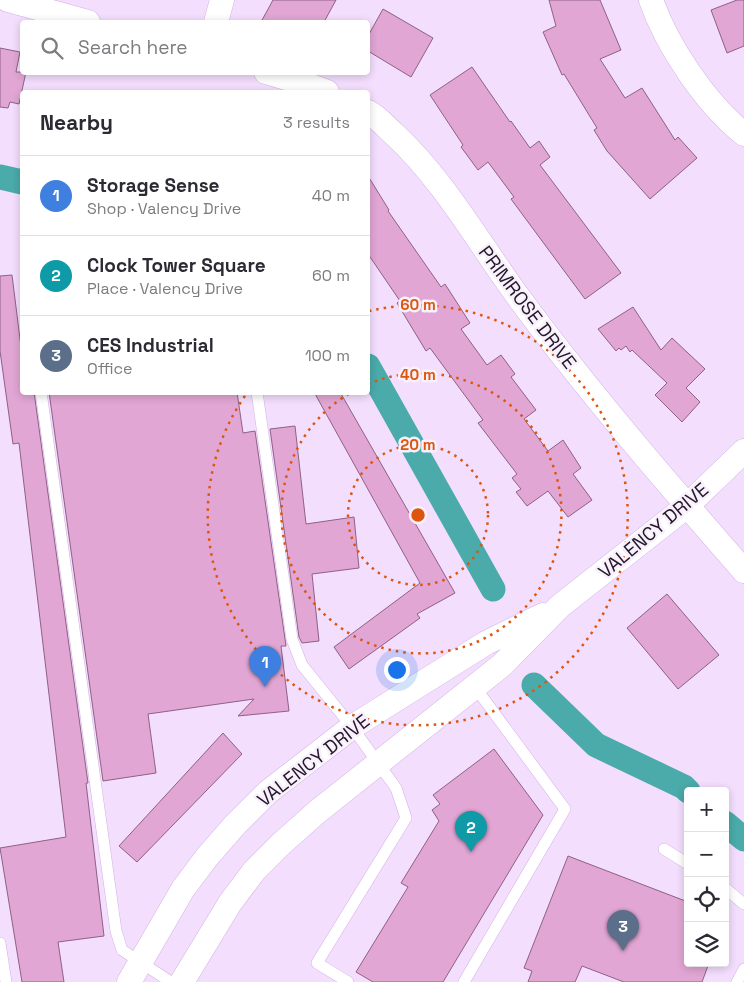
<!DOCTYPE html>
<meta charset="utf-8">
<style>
:root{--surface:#fff;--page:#f2f2f3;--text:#2b2b33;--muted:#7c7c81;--line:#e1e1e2;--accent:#3d7400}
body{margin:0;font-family:"Space Grotesk",sans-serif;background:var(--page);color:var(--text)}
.controls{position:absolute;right:15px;bottom:15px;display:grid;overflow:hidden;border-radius:5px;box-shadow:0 2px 8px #0003}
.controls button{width:45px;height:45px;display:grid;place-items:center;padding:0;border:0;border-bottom:1px solid var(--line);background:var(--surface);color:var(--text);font:25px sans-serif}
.you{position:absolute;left:396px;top:669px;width:18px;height:18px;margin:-12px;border:4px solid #fff;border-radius:50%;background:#1a73e8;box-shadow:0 0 0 8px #1a73e833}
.badge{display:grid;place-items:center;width:32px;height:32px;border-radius:50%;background:var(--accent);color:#fff;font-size:16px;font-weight:700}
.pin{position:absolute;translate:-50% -41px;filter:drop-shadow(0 1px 2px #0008)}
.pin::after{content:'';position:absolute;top:26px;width:18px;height:15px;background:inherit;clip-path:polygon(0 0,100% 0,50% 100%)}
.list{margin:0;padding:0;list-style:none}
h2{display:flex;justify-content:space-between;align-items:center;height:65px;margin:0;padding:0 20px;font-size:21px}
h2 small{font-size:16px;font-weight:400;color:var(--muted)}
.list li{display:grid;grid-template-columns:32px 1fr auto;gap:15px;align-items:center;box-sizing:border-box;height:80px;padding:0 20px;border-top:1px solid var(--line)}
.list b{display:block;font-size:19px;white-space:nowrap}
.list p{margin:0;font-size:16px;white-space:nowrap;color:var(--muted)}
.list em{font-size:16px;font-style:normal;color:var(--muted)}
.icon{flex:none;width:28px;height:28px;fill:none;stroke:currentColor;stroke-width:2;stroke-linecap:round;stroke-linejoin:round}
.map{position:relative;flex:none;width:744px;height:982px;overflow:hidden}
.search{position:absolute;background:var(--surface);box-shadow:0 2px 8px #0003;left:20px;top:20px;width:350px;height:55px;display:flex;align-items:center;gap:12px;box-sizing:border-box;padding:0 18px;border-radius:5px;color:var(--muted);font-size:19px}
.panel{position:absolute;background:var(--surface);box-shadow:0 2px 8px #0003;left:20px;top:90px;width:350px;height:305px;border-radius:5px}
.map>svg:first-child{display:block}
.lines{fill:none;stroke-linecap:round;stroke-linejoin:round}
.canal{stroke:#4aabaa;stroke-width:25}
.building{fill:#e1a6d4;stroke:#8e6185}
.service-casing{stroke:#d2b1e3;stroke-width:12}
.minor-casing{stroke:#d2b1e3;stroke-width:25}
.service{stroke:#fff;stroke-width:11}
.minor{stroke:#fff;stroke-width:24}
.ring{fill:none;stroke:#de560d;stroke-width:2.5;stroke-dasharray:2.5 5}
.labels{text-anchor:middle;stroke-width:5;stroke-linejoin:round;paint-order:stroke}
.street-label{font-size:19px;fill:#231629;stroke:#f8f1fc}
.centre{fill:#de560d;stroke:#f8f1fc;stroke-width:2.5}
.ring-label{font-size:15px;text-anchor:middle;font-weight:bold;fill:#de560d;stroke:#f8f1fc;stroke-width:5;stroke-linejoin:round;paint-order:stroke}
</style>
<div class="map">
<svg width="744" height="982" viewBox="0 0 744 982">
<rect width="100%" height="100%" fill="#f3defd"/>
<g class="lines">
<g class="canal">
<polyline points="0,177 22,182"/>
<polyline points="368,366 493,589"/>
<polyline points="534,685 596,745 684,787 688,791"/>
<polyline points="725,823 744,839"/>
</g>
</g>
<g class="building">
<polygon points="273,0 336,0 324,22 261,22"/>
<polygon points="549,0 600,0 621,50 600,59 625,98 642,88 675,140 678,137 697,158 650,199 607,151 594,130 597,128 564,74 562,75 543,32 556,26"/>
<polygon points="737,0 744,0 744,46 727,53 711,10"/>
<polygon points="383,9 433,38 411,77 368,51 368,36"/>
<polygon points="0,48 20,52 16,72 26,72 19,104 10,102 8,108 0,107"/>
<polygon points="472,67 510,122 511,121 530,148 539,141 550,157 540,165 621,273 585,299 511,199 514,197 488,162 478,170 461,147 463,145 430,95"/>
<polygon points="368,176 389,210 388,211 441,287 445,284 470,323 461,329 487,365 501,355 515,374 511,377 536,410 524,419 548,451 563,440 581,468 573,474 592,500 568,517 548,491 527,506 516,492 521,489 512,478 517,474 478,423 483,420 430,348 426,351 397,303 400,301 368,254"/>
<polygon points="12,275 22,355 22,392 34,392 88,783 86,783 104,936 58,942 64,982 22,982 0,848 66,837 19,443 13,444 0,351 0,276"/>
<polygon points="633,307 661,350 672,338 705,369 686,388 700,402 682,422 655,395 667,383 632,350 630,352 626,346 621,350 619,348 616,351 598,329"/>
<polygon points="49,392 237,392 243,433 255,431 286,646 281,646 289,711 238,716 254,699 148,714 156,773 103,781"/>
<polygon points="314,392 340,392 455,593 417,614 420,618 349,669 334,647 420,583"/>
<polygon points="295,426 306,524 354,517 359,568 312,574 319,641 302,643 299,637 270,429"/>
<polygon points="667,594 719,655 678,689 627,628"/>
<polygon points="223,733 242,754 137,862 119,846"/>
<polygon points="494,749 543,815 443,982 373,982 356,972 408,887 401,883 439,821 432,810 440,804 433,795"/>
<polygon points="568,856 688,902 688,963 709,963 702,982 624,982 582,966 575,982 528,982 532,971 524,968"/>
</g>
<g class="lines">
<defs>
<g id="service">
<polyline points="41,392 116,931 122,950 171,982"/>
<polyline points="257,392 292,639 302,665 352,727 396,788 406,818 317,963 348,982"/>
<polyline points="664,849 688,864"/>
<polyline points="725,888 744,904"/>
<polyline points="0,943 6,982"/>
<polyline points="464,982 565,809 475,687"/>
<polyline points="737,982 744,969"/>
</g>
<g id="minor">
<polyline points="8,0 88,22"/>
<path d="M651 0C667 46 706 104 744 134"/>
<polyline points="216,22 222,0"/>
<polyline points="266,72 303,83 327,92"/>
<path d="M368 112C378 117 385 126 394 134 445 181 481 247 522 302 591 395 668 484 744 571"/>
<polyline points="129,982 183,889 207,857 234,826 268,792 352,727 486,643 543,615"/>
<polyline points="182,982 230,903 254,871 281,844 317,812 502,665 560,606 687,506 744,451"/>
</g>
</defs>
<use href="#service" class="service-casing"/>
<use href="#minor" class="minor-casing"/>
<use href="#service" class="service"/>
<use href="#minor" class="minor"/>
</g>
<g class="ring">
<circle cx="418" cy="515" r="70"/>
<path d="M368 384A140 140 0 1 1 350 393"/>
<path d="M369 311A210 210 0 1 1 247 393"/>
</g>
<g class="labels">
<g class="street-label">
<text transform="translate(528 307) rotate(53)" y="7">PRIMROSE DRIVE</text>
<text transform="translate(653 530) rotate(-40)" y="7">VALENCY DRIVE</text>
<text transform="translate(313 760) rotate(-38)" y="7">VALENCY DRIVE</text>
</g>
</g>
<circle cx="418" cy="515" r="8" class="centre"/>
<g class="ring-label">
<text x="418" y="310">60 m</text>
<text x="418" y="380">40 m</text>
<text x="418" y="450">20 m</text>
</g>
</svg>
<div class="controls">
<button>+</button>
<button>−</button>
<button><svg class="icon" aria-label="locate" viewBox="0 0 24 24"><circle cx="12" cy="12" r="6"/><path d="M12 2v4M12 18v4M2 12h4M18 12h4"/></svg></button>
<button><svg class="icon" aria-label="layers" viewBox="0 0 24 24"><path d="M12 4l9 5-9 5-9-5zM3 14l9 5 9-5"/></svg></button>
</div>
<div class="you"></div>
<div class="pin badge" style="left:265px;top:687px;background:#3f7fe0">1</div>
<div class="pin badge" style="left:471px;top:852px;background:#0f9aa8">2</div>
<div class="pin badge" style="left:623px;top:951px;background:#5c6f8a">3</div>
<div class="search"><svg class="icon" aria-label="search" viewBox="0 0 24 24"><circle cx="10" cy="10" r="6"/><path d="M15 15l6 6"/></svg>Search here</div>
<section class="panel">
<h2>Nearby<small>3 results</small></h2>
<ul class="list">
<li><span class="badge" style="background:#3f7fe0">1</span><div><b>Storage Sense</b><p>Shop · Valency Drive</p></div><em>40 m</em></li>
<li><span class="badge" style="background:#0f9aa8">2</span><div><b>Clock Tower Square</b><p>Place · Valency Drive</p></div><em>60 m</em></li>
<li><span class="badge" style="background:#5c6f8a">3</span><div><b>CES Industrial</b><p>Office</p></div><em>100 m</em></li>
</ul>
</section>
</div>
